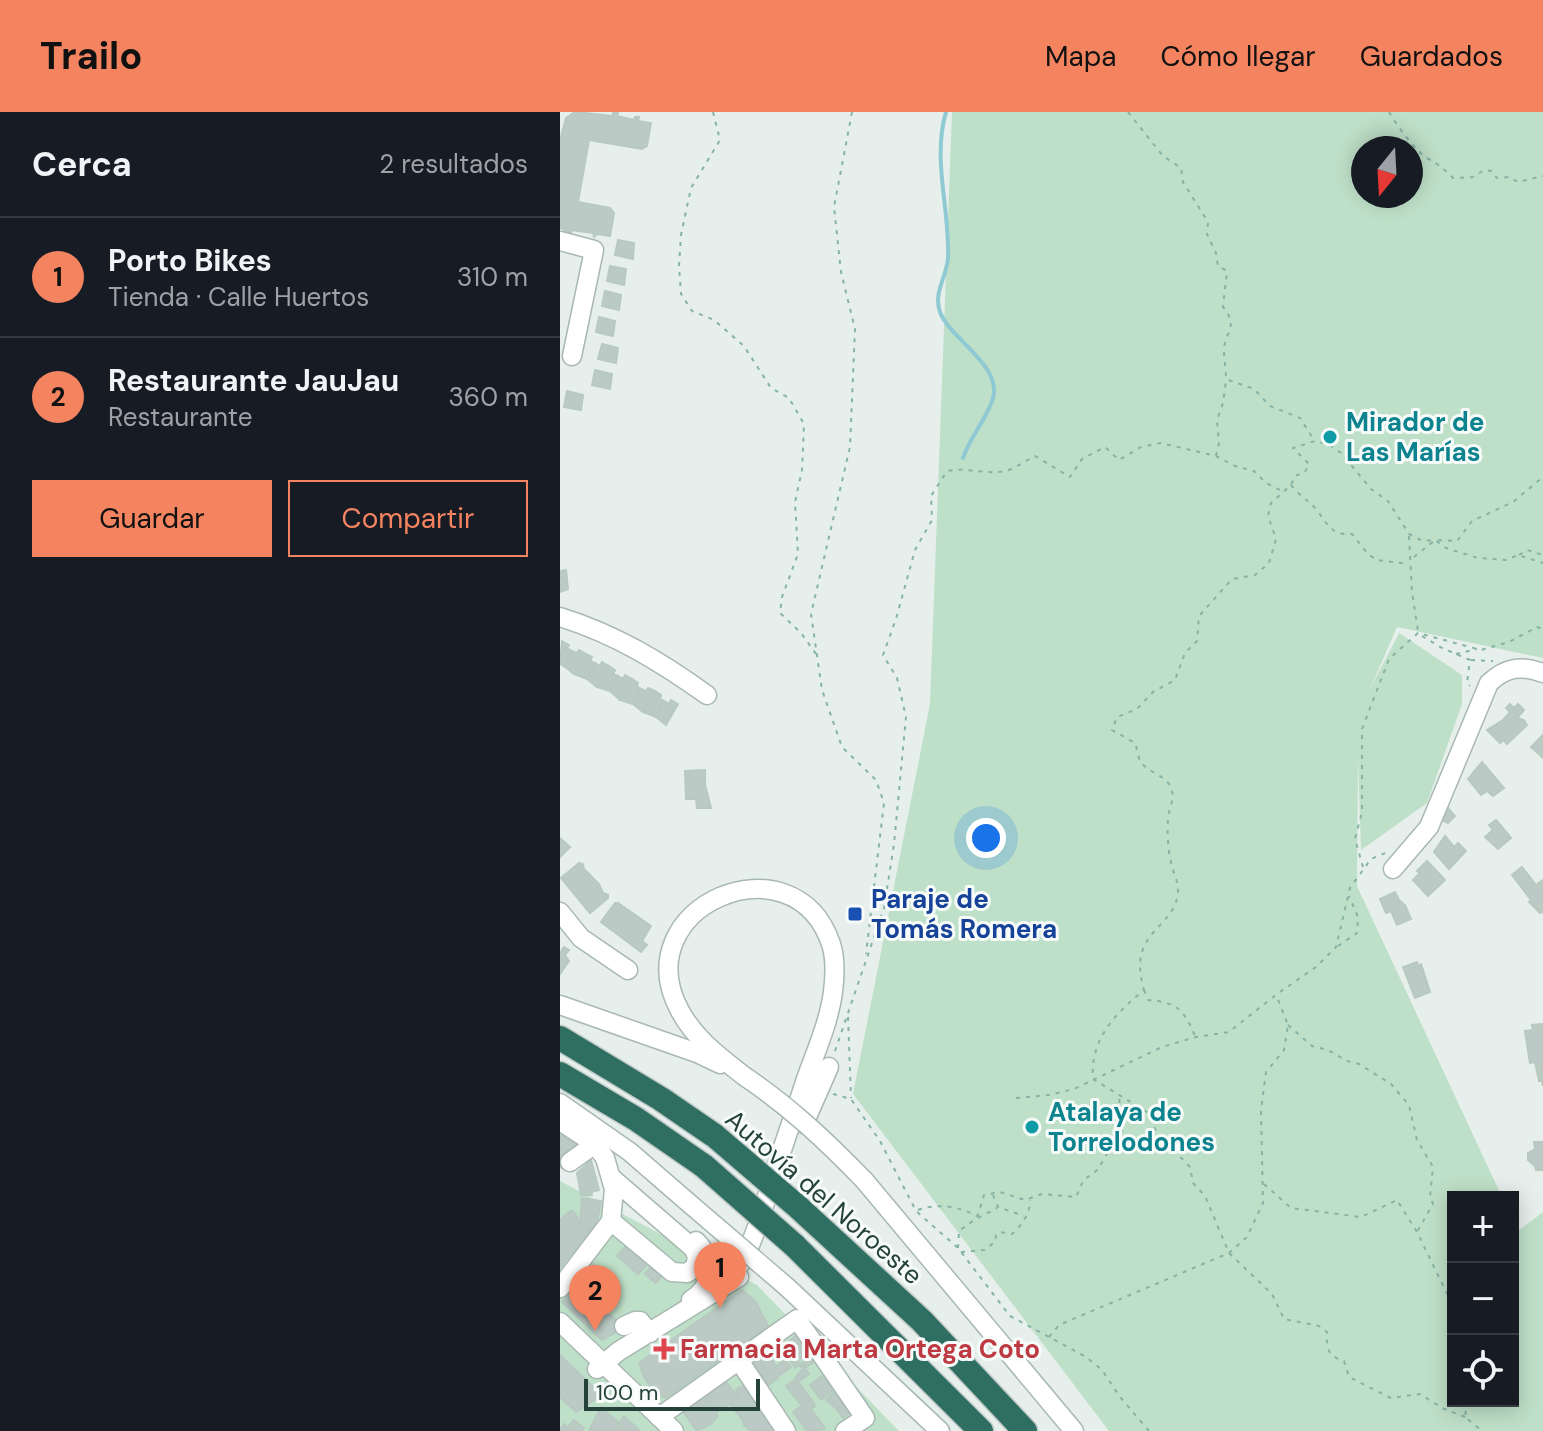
<!DOCTYPE html>
<html lang="es">
<meta charset="utf-8">
<style>
:root{--surface:#171b24;--page:#20242c;--text:#f1f3f6;--muted:#9ea1a6;--line:#363941;--accent:#f4845f}
body{margin:0;font-family:"DM Sans",sans-serif;background:var(--page);color:var(--text)}
.controls{position:absolute;right:24px;bottom:24px;display:grid;overflow:hidden;border-radius:0px;box-shadow:0 4px 20px #0003}
.controls button{width:72px;height:72px;display:grid;place-items:center;padding:0;border:0;border-bottom:2px solid var(--line);background:var(--surface);color:var(--text);font:40px sans-serif}
.compass{position:absolute;left:791px;top:24px;width:72px;height:72px;border-radius:50%;background:var(--surface);box-shadow:0 4px 20px #0003;rotate:198deg}
.scale{position:absolute;left:24px;bottom:20px;width:176px;box-sizing:border-box;padding-left:8px;border:4px solid #24423a;border-top:0;font-size:22px;line-height:28px;white-space:nowrap;color:#24423a;-webkit-text-stroke:6px #f7fbf9;paint-order:stroke}
.you{position:absolute;left:426px;top:726px;width:28px;height:28px;margin:-20px;border:6px solid #fff;border-radius:50%;background:#1a73e8;box-shadow:0 0 0 12px #1a73e833}
.badge{display:grid;place-items:center;width:52px;height:52px;border-radius:50%;background:var(--accent);color:#111;font-size:26px;font-weight:700}
.pin{position:absolute;translate:-50% -66px;filter:drop-shadow(0 2px 4px #0008)}
.pin::after{content:'';position:absolute;top:42px;width:28px;height:24px;background:inherit;clip-path:polygon(0 0,100% 0,50% 100%)}
.list{margin:0;padding:0;list-style:none}
h2{display:flex;justify-content:space-between;align-items:center;height:104px;margin:0;padding:0 32px;font-size:34px}
h2 small{font-size:26px;font-weight:400;color:var(--muted)}
.list li{display:grid;grid-template-columns:52px 1fr auto;gap:24px;align-items:center;box-sizing:border-box;height:120px;padding:0 32px;border-top:2px solid var(--line)}
.list b{display:block;font-size:30px;white-space:nowrap}
.list p{margin:0;font-size:26px;white-space:nowrap;color:var(--muted)}
.list em{font-size:26px;font-style:normal;color:var(--muted)}
.actions{display:flex;gap:16px;padding:24px 32px}
.actions a{flex:1;padding:18px 0;border:2px solid var(--accent);border-radius:0px;text-align:center;font-size:28px;color:var(--accent)}
.actions .main{background:var(--accent);color:#111}
.icon{flex:none;width:44px;height:44px;fill:none;stroke:currentColor;stroke-width:2;stroke-linecap:round;stroke-linejoin:round}
.map{position:relative;flex:none;width:983px;height:1319px;overflow:hidden}
header{display:flex;align-items:center;gap:48px;box-sizing:border-box;height:112px;padding:0 40px;background:var(--accent);color:#111}
header strong{font-size:38px}
nav{display:flex;gap:44px;margin-inline-start:auto;font-size:28px}
main{display:flex}
aside{flex:1;background:var(--surface)}
.map>svg:first-child{display:block}
.green{fill:#bfe0c8;fill-rule:evenodd}
.lines{fill:none;stroke-linecap:round;stroke-linejoin:round}
.stream{stroke:#8ec9d4;stroke-width:4}
.building{fill:#bbcac4;stroke:#b8c9c2;stroke-width:2}
.minor-casing{stroke:#a8b8b2;stroke-width:21}
.highway-casing{stroke:#c2cac8;stroke-width:27}
.path{stroke:#86b3a5;stroke-width:2;stroke-dasharray:4 6;stroke-linecap:butt}
.minor{stroke:#fff;stroke-width:18}
.highway{stroke:#2f6f62;stroke-width:24}
.minor-bridge-casing{stroke:#a8b8b2;stroke-width:21;stroke-linecap:butt}
.highway-bridge-casing{stroke:#c2cac8;stroke-width:27;stroke-linecap:butt}
.minor-bridge{stroke:#fff;stroke-width:18}
.highway-bridge{stroke:#2f6f62;stroke-width:24}
.culture-dot{fill:#0f9aa8;stroke:#f7fbf9;stroke-width:3}
.transit-dot{fill:#1a4fb4;stroke:#f7fbf9;stroke-width:3}
.health-dot{fill:#e0444e;stroke:#f7fbf9;stroke-width:3}
.labels{text-anchor:middle;stroke-width:6;stroke-linejoin:round;paint-order:stroke}
.culture-label{font-size:26px;font-weight:bold;fill:#0d838f;stroke:#f7fbf9;text-anchor:start}
.transit-label{font-size:26px;font-weight:bold;fill:#164399;stroke:#f7fbf9;text-anchor:start}
.street-label{font-size:26px;fill:#24423a;stroke:#f7fbf9}
.health-label{font-size:26px;font-weight:bold;fill:#be3a42;stroke:#f7fbf9;text-anchor:start}
</style>
<header>
<strong>Trailo</strong>
<nav><a>Mapa</a><a>Cómo llegar</a><a>Guardados</a></nav>
</header>
<main>
<aside>
<h2>Cerca<small>2 resultados</small></h2>
<ul class="list">
<li><span class="badge">1</span><div><b>Porto Bikes</b><p>Tienda · Calle Huertos</p></div><em>310 m</em></li>
<li><span class="badge">2</span><div><b>Restaurante JauJau</b><p>Restaurante</p></div><em>360 m</em></li>
</ul>
<div class="actions"><a class="main">Guardar</a><a>Compartir</a></div>
</aside>
<div class="map">
<svg width="983" height="1319" viewBox="0 0 983 1319">
<rect width="100%" height="100%" fill="#e6efeb"/>
<g class="green">
<path d="M392 0H983V546L837 515 810 577 839 521 902 563V592L867 691 801 738 798 646 797 774 942 1085H893V1289H953V1109L958 1119 983 1100V1319H549L293 982 370 592ZM851 36V84H803V36Z"/>
<polygon points="0,1069 197,1173 339,1319 0,1319"/>
</g>
<g class="lines">
<path class="stream" d="M386 0C372 48 390 97 388 146 387 164 373 181 380 200 390 227 442 253 433 286 429 303 410 325 403 346"/>
</g>
<g class="building">
<polygon points="15,0 53,4 53,0 58,1 57,4 74,8 75,5 79,5 78,9 91,11 87,34 82,37 29,28 18,90 50,96 54,101 50,124 37,122 34,125 33,121 12,118 11,121 0,116 0,28 6,6"/>
<polygon points="58,128 74,131 73,147 55,143"/>
<polygon points="50,154 66,157 64,173 47,169"/>
<polygon points="45,179 61,183 59,198 42,194"/>
<polygon points="39,205 55,209 53,224 36,220"/>
<polygon points="42,232 58,236 56,251 38,247"/>
<polygon points="35,258 52,262 50,277 32,273"/>
<polygon points="7,279 23,283 21,298 4,295"/>
<polygon points="6,458 8,477 0,480 0,459"/>
<polygon points="2,529 9,533 7,536 12,539 4,554 0,552"/>
<polygon points="19,538 26,542 14,562 4,554 12,539 17,541"/>
<polygon points="26,542 32,545 30,549 35,551 27,567 14,562"/>
<polygon points="42,550 49,554 37,575 27,567 35,551 40,554"/>
<polygon points="49,554 55,558 53,562 58,564 50,579 37,575"/>
<polygon points="65,563 72,567 60,588 50,579 58,564 63,567"/>
<polygon points="72,567 78,571 77,574 81,577 73,592 60,588"/>
<polygon points="88,576 95,579 83,600 73,592 81,577 86,579"/>
<polygon points="95,579 101,583 100,587 104,589 96,605 83,600"/>
<polygon points="111,588 118,592 106,613 96,605 104,589 109,592"/>
<polygon points="950,592 954,596 958,592 964,598 957,606 964,608 967,613 947,632 943,628 940,631 927,618 943,608 950,600 946,596"/>
<polygon points="983,623 983,646 971,635"/>
<polygon points="922,650 944,676 933,684 927,679 921,683 908,667"/>
<polygon points="145,658 145,673 151,696 137,696 136,687 126,687 125,659"/>
<polygon points="887,695 895,704 888,711 881,708"/>
<polygon points="936,708 951,726 938,737 925,725 933,718 929,713"/>
<polygon points="885,724 894,735 898,731 906,739 889,757 874,740"/>
<polygon points="0,726 10,735 0,745"/>
<polygon points="867,749 885,768 868,784 853,768 860,761 857,759"/>
<polygon points="19,751 23,752 24,757 39,772 43,781 48,783 48,786 30,801 1,766"/>
<polygon points="962,755 976,773 983,768 983,800 980,801 969,790 971,788 952,763"/>
<polygon points="835,780 839,788 845,793 851,807 837,813 831,799 826,801 820,787"/>
<polygon points="55,791 58,791 91,814 82,829 87,833 81,840 41,810"/>
<polygon points="4,835 9,838 5,843 9,849 0,862 0,841"/>
<polygon points="857,850 858,854 861,852 870,880 855,886 843,855"/>
<polygon points="983,912 983,974 982,969 979,969 975,950 970,951 965,919 973,918 972,913"/>
<polygon points="11,1021 22,1032 2,1056 0,1055 0,1022 7,1027"/>
<polygon points="974,1030 983,1030 983,1058 976,1058 975,1054 968,1048 968,1041 975,1037"/>
<polygon points="31,1048 39,1078 31,1080 32,1083 21,1083 17,1061"/>
<polygon points="22,1086 41,1089 37,1109 32,1118 20,1110"/>
<polygon points="10,1099 13,1099 20,1110 30,1119 0,1156 0,1108"/>
<polygon points="67,1133 88,1151 78,1162 57,1144"/>
<polygon points="29,1149 51,1166 39,1181 17,1165"/>
<polygon points="94,1151 105,1160 96,1171 85,1162"/>
<polygon points="15,1174 65,1215 42,1228 2,1190"/>
<polygon points="182,1178 196,1190 208,1214 105,1286 94,1279 84,1265 79,1251"/>
<polygon points="240,1221 249,1234 238,1242 229,1229"/>
<polygon points="218,1232 225,1241 212,1250 205,1242"/>
<polygon points="249,1234 255,1242 244,1249 240,1245 236,1247 240,1252 235,1256 230,1248"/>
<polygon points="206,1242 216,1254 208,1260 199,1247"/>
<polygon points="255,1242 258,1247 245,1256 249,1262 238,1270 235,1266 246,1253 241,1255 239,1253"/>
<polygon points="0,1243 42,1283 16,1300 0,1285"/>
<polygon points="199,1247 208,1260 200,1266 190,1253"/>
<polygon points="225,1248 231,1255 217,1265 212,1257"/>
<polygon points="212,1257 218,1266 206,1275 200,1266"/>
<polygon points="262,1264 273,1280 261,1288 250,1273"/>
<polygon points="164,1267 178,1286 156,1301 142,1282"/>
<polygon points="236,1267 251,1287 242,1294 226,1274"/>
<polygon points="186,1273 201,1293 182,1307 170,1292 178,1286 176,1277"/>
<polygon points="280,1277 288,1289 277,1297 266,1288"/>
<polygon points="144,1284 158,1304 151,1312 137,1319 124,1301"/>
<polygon points="251,1287 255,1294 251,1297 265,1316 259,1319 247,1319 233,1300"/>
<polygon points="288,1289 294,1298 283,1306 277,1297"/>
<polygon points="200,1294 216,1315 210,1319 191,1319 184,1313 182,1307"/>
<polygon points="41,1295 59,1311 55,1319 29,1319"/>
<polygon points="64,1304 80,1319 55,1319"/>
<polygon points="14,1308 24,1316 22,1319 0,1319 4,1312 8,1315"/>
</g>
<g class="lines">
<defs>
<g id="minor">
<polyline points="0,129 34,138 12,244"/>
<path d="M0 505C55 522 101 550 147 583"/>
<path d="M833 757 869 715 929 571C946 555 961 553 983 561"/>
<polyline points="0,800 21,826 68,858"/>
<polyline points="0,893 137,941 160,952"/>
<polyline points="0,991 70,1040 130,1092"/>
<polyline points="0,1009 35,1032 45,1046 54,1077 51,1109 0,1176"/>
<polyline points="244,1012 269,955"/>
<polyline points="10,1050 35,1032"/>
<polyline points="304,1068 514,1319"/>
<polyline points="51,1109 112,1160 127,1161 135,1155 137,1145 134,1137 53,1067"/>
<path d="M169 1171C174 1160 182 1150 187 1140 199 1114 206 1086 215 1059 225 1028 236 998 246 967 256 939 269 910 273 880 275 864 276 847 271 832 234 722 63 794 120 899 135 927 160 945 184 964"/>
<polyline points="228,1176 380,1319"/>
<path d="M131 1188C154 1174 154 1147 136 1129"/>
<polyline points="0,1210 114,1319"/>
<polyline points="64,1214 75,1209 80,1209 90,1221"/>
<polyline points="178,1247 226,1319"/>
<polyline points="37,1257 59,1239 179,1165"/>
<polyline points="99,1305 237,1207 305,1306 285,1319"/>
</g>
<g id="highway">
<polyline points="0,926 101,987 155,1024"/>
<polyline points="0,962 76,1007 144,1054"/>
<polyline points="238,1095 362,1209 465,1319"/>
<polyline points="234,1133 421,1319"/>
</g>
</defs>
<use href="#minor" class="minor-casing"/>
<use href="#highway" class="highway-casing"/>
<g class="path">
<polyline points="153,0 160,28 131,76 121,123 119,154 121,182 132,199 154,208 184,234 211,276 229,286 244,312 242,358 235,390 238,442 222,485 220,501 241,521 256,542"/>
<polyline points="292,0 274,95 281,160 295,217 290,335 251,502 262,578 282,635 316,668 324,691 306,842"/>
<path d="M568 0 603 44 621 56 623 70 648 110 647 122 656 141 658 154 667 159 663 195C680 216 664 219 664 239 664 248 666 258 666 267L694 277 710 294 740 306 754 328"/>
<path d="M829 0C836 12 855 39 867 46 878 52 884 57 893 66L913 65 924 58 932 59 937 66 949 65 958 70 983 64"/>
<polyline points="656,344 659,331 657,308 663,291 666,268"/>
<path d="M731 373C738 383 748 388 756 397 767 411 771 424 792 422L808 442 817 448 849 452"/>
<polyline points="849,424 852,480 858,519"/>
<polyline points="959,443 967,438 983,443"/>
<polyline points="854,445 875,428 897,429 912,409 953,390 983,365"/>
<polyline points="862,524 882,536 910,548 907,571 910,574"/>
<polyline points="896,542 917,537"/>
<polyline points="911,548 933,549"/>
<polyline points="803,755 795,727 802,700 802,617 829,547 858,521 921,538 949,530 977,515 983,517"/>
<polyline points="778,834 797,821 798,805 789,784"/>
<path d="M584 878 588 888C616 890 624 897 635 924"/>
<polyline points="288,905 291,986"/>
<polyline points="728,913 752,934 768,938 787,949 799,952 831,972 849,993 857,1028 873,1055 870,1085 873,1092 857,1120"/>
<path d="M275 939 324 796 334 732 346 605 337 566 323 543 336 507 355 438 372 408 371 384 387 359C410 355 425 363 445 359 455 357 465 349 475 344L510 365 522 347 545 335 559 348 581 335 601 331 656 344 675 354 694 359 706 371 722 379"/>
<polyline points="273,982 291,987 320,1029 356,1099 398,1136 450,1204 526,1245 542,1258 560,1285 589,1319"/>
<polyline points="456,986 489,983 514,977 602,935 636,925 669,920 717,882 756,855 776,835 790,776 811,747 828,740"/>
<polyline points="704,1072 731,1096 801,1105 837,1088 857,1120 893,1194"/>
<polyline points="433,1083 438,1095 464,1104"/>
<path d="M358 1098C378 1091 398 1094 417 1104"/>
<polyline points="418,1106 437,1096"/>
<path d="M398 1136 399 1119 417 1106 424 1083 440 1080 465 1088 482 1082 516 1085 524 1067C542 1058 539 1053 549 1039 551 1035 557 1034 559 1030 566 1021 558 1015 558 1005 557 999 561 994 559 986"/>
<path d="M401 1140 424 1138 435 1130 436 1123 440 1120 452 1122C462 1113 470 1102 470 1088"/>
<polyline points="489,1225 499,1213 669,1141 687,1125 703,1091 701,998 706,960 724,938 728,913 717,885"/>
<polyline points="907,1289 905,1305 922,1319"/>
<path d="M905 1305 882 1296 860 1282 831 1286 789 1265 784 1249C768 1244 766 1237 767 1220L759 1214 724 1207 712 1182 669 1141 645 1084 633 1071 630 1055 597 1021 587 1000 533 967C530 927 555 902 584 878 566 817 616 818 618 779 618 767 613 761 611 750 608 738 607 720 608 707 609 694 617 685 609 672 602 662 586 659 580 649 578 645 577 636 575 631L552 618 557 605 577 597 593 580 615 568 625 541 637 529 639 504 672 467 695 463 709 451 716 427 708 404 711 391 731 373 735 364 745 360 749 352 733 336 755 329 768 332 781 341 811 377 828 389 849 422 863 429 875 428 886 436 918 446 946 448 958 443 983 451"/>
</g>
<use href="#minor" class="minor"/>
<use href="#highway" class="highway"/>
<defs>
<g id="minor-bridge">
<path d="M184 964C229 994 266 1029 304 1068"/>
<polyline points="130,1092 228,1176"/>
</g>
<g id="highway-bridge">
<polyline points="155,1024 238,1095"/>
<polyline points="144,1054 234,1133"/>
</g>
</defs>
<use href="#minor-bridge" class="minor-bridge-casing"/>
<use href="#highway-bridge" class="highway-bridge-casing"/>
<use href="#minor-bridge" class="minor-bridge"/>
<use href="#highway-bridge" class="highway-bridge"/>
</g>
<g class="culture-dot">
<circle cx="770" cy="325" r="8"/>
<circle cx="472" cy="1015" r="8"/>
</g>
<rect class="transit-dot" x="287" y="794" width="16" height="16" rx="4"/>
<path class="health-dot" d="M100 1225h8v8h8v8h-8v8h-8v-8h-8v-8h8z"/>
<g class="labels">
<g class="culture-label">
<text x="786" y="319">Mirador de<tspan x="786" dy="30">Las Marías</tspan></text>
<text x="488" y="1009">Atalaya de<tspan x="488" dy="30">Torrelodones</tspan></text>
</g>
<g class="transit-label">
<text x="311" y="796">Paraje de<tspan x="311" dy="30">Tomás Romera</tspan></text>
</g>
<g class="street-label">
<text transform="translate(264 1085) rotate(41)" y="9">Autovía del Noroeste</text>
</g>
<g class="health-label">
<text x="120" y="1246">Farmacia Marta Ortega Coto</text>
</g>
</g>
</svg>
<div class="controls">
<button>+</button>
<button>−</button>
<button><svg class="icon" aria-label="locate" viewBox="0 0 24 24"><circle cx="12" cy="12" r="6"/><path d="M12 2v4M12 18v4M2 12h4M18 12h4"/></svg></button>
</div>
<svg class="compass" viewBox="-18 -18 36 36"><path d="M0-13l5 13h-10z" fill="#e53935"/><path d="M0 13l5-13h-10z" fill="#9ea1a6"/></svg>
<div class="scale">100 m</div>
<div class="you"></div>
<div class="pin badge" style="left:160px;top:1196px">1</div>
<div class="pin badge" style="left:35px;top:1219px">2</div>
</div>
</main>
